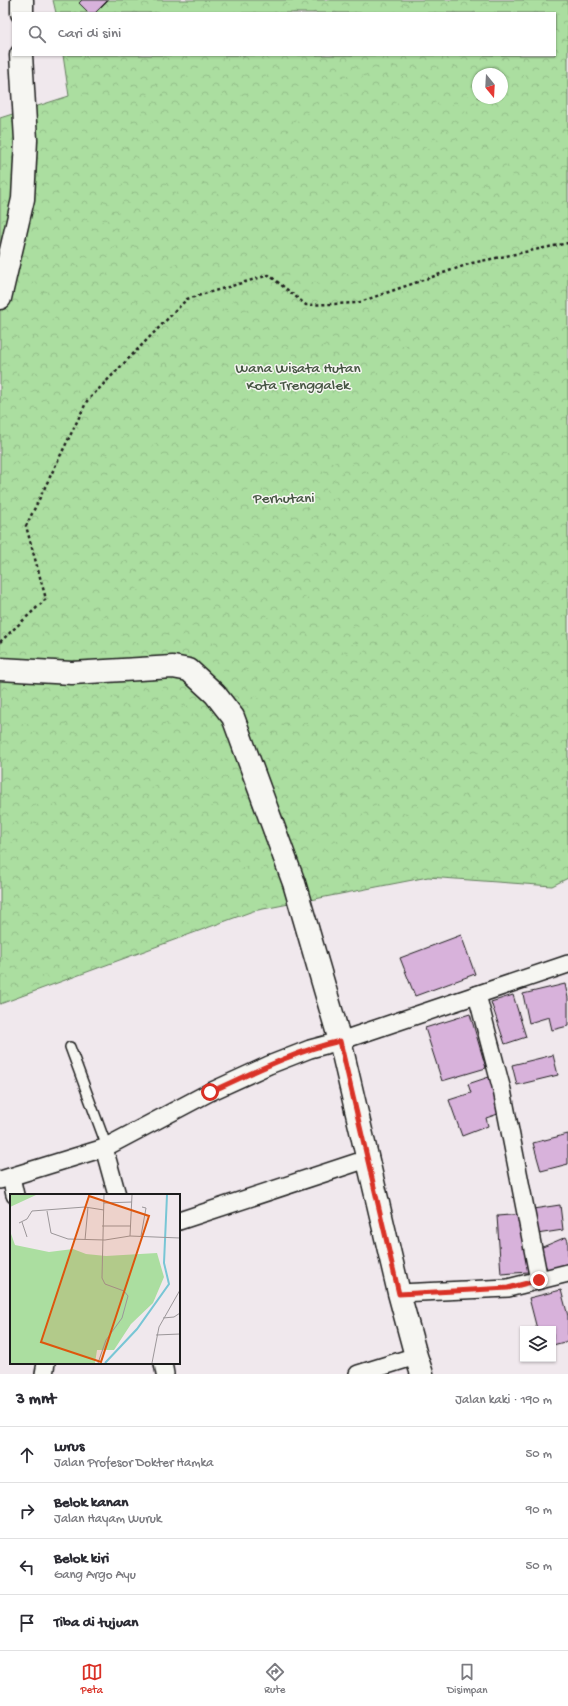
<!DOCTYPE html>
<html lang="id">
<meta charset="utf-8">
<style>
:root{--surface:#fff;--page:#f2f2f3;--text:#2b2b33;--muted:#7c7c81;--line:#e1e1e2;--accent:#d93025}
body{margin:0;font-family:"Gochi Hand",sans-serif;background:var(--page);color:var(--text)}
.controls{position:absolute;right:12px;bottom:12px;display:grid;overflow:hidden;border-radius:0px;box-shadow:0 1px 3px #0004}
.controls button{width:36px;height:36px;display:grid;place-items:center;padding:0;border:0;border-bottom:1px solid var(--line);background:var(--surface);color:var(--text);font:20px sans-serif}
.compass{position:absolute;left:472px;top:68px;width:36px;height:36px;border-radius:50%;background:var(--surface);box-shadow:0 1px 3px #0004;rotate:162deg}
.stop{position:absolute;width:12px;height:12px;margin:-9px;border:3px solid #d93025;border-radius:50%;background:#fff}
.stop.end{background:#d93025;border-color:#fff;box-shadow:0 1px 4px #0008}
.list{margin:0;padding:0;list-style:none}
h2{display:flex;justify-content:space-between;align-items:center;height:52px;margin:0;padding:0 16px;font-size:17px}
h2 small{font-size:13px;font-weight:400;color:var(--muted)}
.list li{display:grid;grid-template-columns:26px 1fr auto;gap:12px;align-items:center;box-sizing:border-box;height:56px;padding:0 16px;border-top:1px solid var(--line)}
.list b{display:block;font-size:15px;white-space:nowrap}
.list p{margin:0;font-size:13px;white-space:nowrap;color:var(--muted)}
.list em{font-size:13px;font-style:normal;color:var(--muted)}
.icon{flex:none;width:22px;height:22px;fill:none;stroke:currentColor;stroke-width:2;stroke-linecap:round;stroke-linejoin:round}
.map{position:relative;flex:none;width:568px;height:1374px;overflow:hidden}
.search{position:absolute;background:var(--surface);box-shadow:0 1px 3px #0004;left:12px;right:12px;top:12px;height:44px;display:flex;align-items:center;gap:10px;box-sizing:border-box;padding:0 14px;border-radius:0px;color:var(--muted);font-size:15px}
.sheet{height:276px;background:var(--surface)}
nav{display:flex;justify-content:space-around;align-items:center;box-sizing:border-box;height:56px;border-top:1px solid var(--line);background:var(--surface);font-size:11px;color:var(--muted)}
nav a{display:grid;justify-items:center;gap:2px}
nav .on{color:var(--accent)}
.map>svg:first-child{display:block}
.forest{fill:url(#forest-crowns);stroke:#647d5e;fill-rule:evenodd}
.building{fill:#d8b2db;stroke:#1c1c1c}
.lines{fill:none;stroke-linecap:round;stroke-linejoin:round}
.lane-casing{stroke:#1c1c1c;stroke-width:12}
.street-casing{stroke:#1c1c1c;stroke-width:20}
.secondary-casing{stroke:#1c1c1c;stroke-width:25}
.path{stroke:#1c1c1c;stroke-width:2.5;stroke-dasharray:3 3;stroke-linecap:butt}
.lane{stroke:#f6f6f2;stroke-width:9}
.street{stroke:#f6f6f2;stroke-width:17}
.secondary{stroke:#f6f6f2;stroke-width:22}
.route{stroke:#d93025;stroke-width:5}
.labels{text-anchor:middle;stroke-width:3;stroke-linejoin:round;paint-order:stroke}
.park-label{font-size:15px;fill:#475644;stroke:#f6f6f2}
.inset-river{fill:none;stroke:#78c6d5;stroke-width:2}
.inset-road{fill:none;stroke:#9b9699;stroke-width:1}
.view{fill:#de560d;fill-opacity:0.15;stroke:#de560d;stroke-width:2}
.inset-edge{fill:none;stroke:#1c1c1c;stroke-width:2}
</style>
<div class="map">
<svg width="568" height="1374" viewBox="0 0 568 1374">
<defs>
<pattern id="forest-crowns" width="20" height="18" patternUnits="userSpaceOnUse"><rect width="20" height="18" fill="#abdea0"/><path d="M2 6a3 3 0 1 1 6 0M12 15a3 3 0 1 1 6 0" fill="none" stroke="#93be89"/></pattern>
</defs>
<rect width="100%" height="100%" fill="#f0e8ed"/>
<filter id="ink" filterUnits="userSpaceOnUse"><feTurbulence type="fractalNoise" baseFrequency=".025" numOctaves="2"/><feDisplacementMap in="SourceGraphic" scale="8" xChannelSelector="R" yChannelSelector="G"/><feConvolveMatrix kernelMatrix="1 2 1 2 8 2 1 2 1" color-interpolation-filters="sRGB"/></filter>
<g filter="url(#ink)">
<path class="forest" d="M53 0H568V878L552 886 428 877 253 911 0 1004V118L69 96 63 55H555V13H56ZM478 74H502V98H478Z"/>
<g class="building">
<polygon points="82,0 108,0 95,13 89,13 79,3"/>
<polygon points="461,935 475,974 415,996 400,958"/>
<polygon points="565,984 568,998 568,1026 552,1030 549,1017 529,1023 523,994"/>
<polygon points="513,995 526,1037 505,1044 491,1002"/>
<polygon points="470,1014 486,1068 442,1081 425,1028"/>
<polygon points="553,1055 558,1075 517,1085 512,1065"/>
<polygon points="492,1076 504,1112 486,1118 488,1126 462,1136 449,1100 471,1093 468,1084"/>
<polygon points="568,1134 568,1164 541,1171 533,1143"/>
<polygon points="560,1205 563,1230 537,1234 533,1209"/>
<polygon points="524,1214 528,1272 501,1274 497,1216"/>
<polygon points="566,1237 568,1241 568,1263 548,1271 538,1249"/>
<polygon points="561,1290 568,1316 568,1341 553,1345 553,1329 537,1329 529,1298"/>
</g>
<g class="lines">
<defs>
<polyline id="lane" points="70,1047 107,1147"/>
<g id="street">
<polyline points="477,995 502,1090 539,1280"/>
<polyline points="104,1148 117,1195"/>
<polyline points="11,1177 15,1195"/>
<polyline points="0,1180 104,1148 210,1092 269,1065 310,1049 340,1041 568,964"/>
<polyline points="179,1221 367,1159"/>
<polyline points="399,1293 508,1288 568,1273"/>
<polyline points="163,1363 165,1374"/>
<polyline points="44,1374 46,1363"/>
<polyline points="358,1374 416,1356"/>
</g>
<g id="secondary">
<polyline points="22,13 22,0"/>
<polyline points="0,298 23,199 26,140 21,55"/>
<polyline points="0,669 72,673 173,667 189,670 215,694 233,717 294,883 340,1041 399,1293 416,1356 422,1374"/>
</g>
</defs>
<use href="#lane" class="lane-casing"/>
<use href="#street" class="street-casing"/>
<use href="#secondary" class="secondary-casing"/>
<polyline class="path" points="0,642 46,599 26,526 87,401 187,299 269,275 306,305 357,303 472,263 568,243"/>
<use href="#lane" class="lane"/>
<use href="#street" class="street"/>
<use href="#secondary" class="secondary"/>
</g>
</g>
<g class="lines" filter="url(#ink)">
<path class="route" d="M210 1092C252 1073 295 1051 340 1041L399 1294 508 1288 539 1280"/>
</g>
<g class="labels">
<g class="park-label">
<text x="298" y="372">Wana Wisata Hutan<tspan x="298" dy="17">Kota Trenggalek</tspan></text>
<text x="284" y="502">Perhutani</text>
</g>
</g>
<g transform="translate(10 1194)">
<rect width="170" height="170" fill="#f0e8ed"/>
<path d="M0 1H26L0 13ZM0 37 5 51 39 58 63 55 76 60 96 62 147 59 154 83 143 109 121 130 104 156H87L85 169H0Z" fill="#abdea0"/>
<path class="inset-river" d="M95 169 127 135 159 90 154 69 157 1"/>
<path class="inset-road" d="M94 9 122 8M37 17 41 39 58 45 95 46 120 42 170 44M12 28 17 43M9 29 17 25 22 17 75 13 94 16M92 32H121M120 42 122 1M131 42 136 14 132 13M75 46 78 13M153 124 164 123 170 119M146 141 170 140M88 169 96 146 112 124 118 102 114 97 95 90 92 84 94 1M142 169 149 133 170 96"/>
<path class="view" d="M79 2 139 22 91 168 31 148Z"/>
<rect width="170" height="170" class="inset-edge"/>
</g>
</svg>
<div class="controls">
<button><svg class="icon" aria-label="layers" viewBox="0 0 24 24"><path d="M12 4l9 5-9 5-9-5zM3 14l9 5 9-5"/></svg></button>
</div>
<svg class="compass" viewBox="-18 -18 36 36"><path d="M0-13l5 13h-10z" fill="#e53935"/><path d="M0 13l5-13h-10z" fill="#7c7c81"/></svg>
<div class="stop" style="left:210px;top:1092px"></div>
<div class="stop end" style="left:539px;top:1280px"></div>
<div class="search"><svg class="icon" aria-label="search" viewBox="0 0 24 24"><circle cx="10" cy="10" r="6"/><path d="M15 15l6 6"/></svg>Cari di sini</div>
</div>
<section class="sheet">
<h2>3 mnt<small>Jalan kaki · 190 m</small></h2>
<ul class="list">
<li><svg class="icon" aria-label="ahead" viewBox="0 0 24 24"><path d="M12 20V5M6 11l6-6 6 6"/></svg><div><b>Lurus</b><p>Jalan Profesor Dokter Hamka</p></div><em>50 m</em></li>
<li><svg class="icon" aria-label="right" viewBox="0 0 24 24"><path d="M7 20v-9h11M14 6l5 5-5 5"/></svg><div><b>Belok kanan</b><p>Jalan Hayam Wuruk</p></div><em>90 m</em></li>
<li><svg class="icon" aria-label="left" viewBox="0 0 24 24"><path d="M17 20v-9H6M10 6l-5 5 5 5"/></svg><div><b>Belok kiri</b><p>Gang Argo Ayu</p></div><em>50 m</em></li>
<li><svg class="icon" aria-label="arrive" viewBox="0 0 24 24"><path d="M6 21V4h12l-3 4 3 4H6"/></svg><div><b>Tiba di tujuan</b></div></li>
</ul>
</section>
<nav>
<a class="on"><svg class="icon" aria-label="map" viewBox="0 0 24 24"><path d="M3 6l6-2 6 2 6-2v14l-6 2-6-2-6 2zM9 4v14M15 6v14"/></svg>Peta</a>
<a><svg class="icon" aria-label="directions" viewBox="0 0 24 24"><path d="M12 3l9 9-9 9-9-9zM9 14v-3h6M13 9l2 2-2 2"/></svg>Rute</a>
<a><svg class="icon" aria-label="saved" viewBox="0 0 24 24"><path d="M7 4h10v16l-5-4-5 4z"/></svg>Disimpan</a>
</nav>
